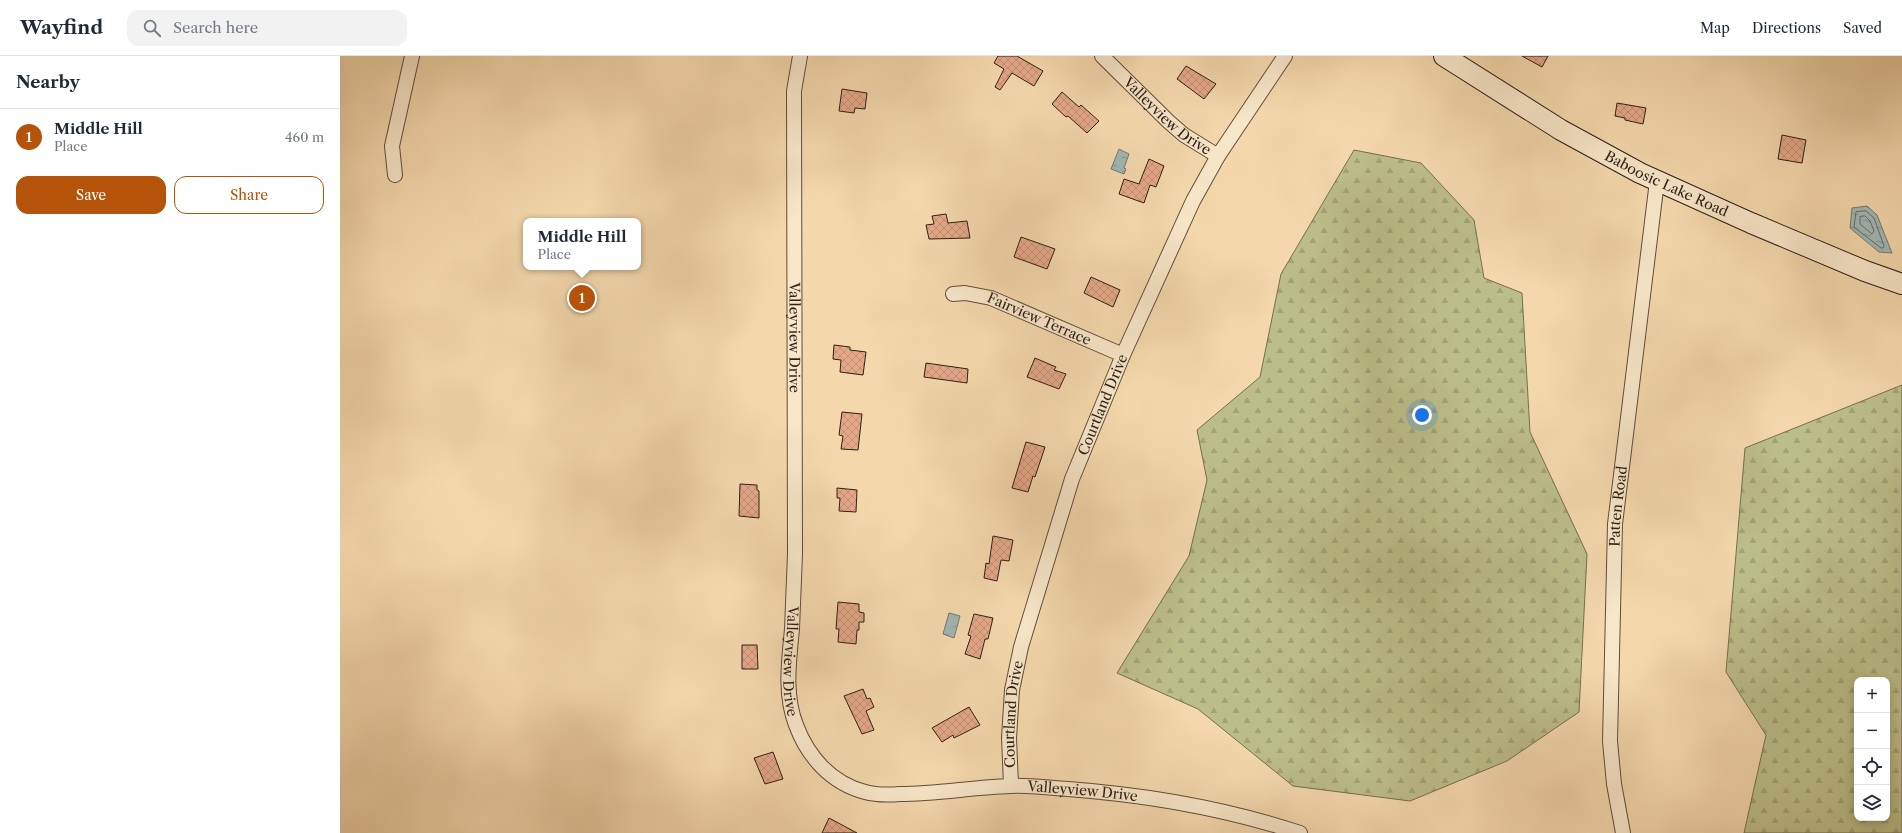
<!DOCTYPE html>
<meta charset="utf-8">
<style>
:root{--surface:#fff;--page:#f2f2f3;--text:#1f2937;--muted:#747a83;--line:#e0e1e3;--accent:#b45309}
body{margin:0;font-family:"Libre Caslon Text",serif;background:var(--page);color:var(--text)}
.controls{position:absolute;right:12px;bottom:12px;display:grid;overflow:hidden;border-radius:8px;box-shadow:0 2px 10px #0003}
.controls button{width:36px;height:36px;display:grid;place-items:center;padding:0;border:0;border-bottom:1px solid var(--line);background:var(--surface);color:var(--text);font:20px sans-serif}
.you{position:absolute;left:1082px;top:359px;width:14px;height:14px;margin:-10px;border:3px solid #fff;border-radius:50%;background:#1a73e8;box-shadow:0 0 0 6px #1a73e833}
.badge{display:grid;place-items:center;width:26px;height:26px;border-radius:50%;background:var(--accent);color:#fff;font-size:13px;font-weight:700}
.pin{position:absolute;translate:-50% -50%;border:2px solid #fff;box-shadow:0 1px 4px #0006}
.popup{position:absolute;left:183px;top:162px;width:118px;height:52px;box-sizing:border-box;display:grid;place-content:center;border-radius:8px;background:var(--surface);filter:drop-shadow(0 1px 3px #0005);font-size:13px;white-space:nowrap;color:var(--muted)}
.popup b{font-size:15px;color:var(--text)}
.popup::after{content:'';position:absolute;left:50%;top:100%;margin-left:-8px;border:8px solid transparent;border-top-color:var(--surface)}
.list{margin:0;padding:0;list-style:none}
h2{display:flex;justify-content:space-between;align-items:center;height:52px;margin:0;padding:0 16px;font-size:17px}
h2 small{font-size:13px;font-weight:400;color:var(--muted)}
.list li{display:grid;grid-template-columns:26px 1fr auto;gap:12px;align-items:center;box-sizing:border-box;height:56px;padding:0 16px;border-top:1px solid var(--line)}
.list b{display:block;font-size:15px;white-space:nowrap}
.list p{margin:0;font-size:13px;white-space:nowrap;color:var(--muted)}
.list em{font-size:13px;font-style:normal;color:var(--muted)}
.actions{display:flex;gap:8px;padding:12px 16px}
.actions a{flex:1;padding:9px 0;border:1px solid var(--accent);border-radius:12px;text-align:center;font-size:14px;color:var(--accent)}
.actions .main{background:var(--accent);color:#fff}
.icon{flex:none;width:22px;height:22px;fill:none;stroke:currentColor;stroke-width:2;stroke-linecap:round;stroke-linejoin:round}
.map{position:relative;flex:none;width:1562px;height:777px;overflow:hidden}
header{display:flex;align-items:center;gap:24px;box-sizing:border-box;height:56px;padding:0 20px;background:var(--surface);border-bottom:1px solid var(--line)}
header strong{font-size:19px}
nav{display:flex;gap:22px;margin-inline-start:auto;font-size:14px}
.search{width:280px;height:36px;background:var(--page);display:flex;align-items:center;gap:10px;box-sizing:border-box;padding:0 14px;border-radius:12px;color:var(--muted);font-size:15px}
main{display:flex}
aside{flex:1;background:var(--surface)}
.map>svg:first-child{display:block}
.forest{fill:url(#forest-firs);stroke:#766e50;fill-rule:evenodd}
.water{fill:url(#water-ripples);stroke:#737a76}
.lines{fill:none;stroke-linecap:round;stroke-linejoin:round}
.shore{stroke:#686b66;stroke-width:1}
.building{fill:url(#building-cross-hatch);stroke:#2f1f17}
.street-casing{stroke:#604d3c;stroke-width:16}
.secondary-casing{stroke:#2f1f17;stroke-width:22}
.street{stroke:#f8e6c9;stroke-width:14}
.secondary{stroke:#f8e6c9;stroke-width:20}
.labels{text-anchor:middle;stroke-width:3;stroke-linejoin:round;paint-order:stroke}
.street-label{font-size:14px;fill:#2f1f17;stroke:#f8e6c9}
</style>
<header>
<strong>Wayfind</strong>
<div class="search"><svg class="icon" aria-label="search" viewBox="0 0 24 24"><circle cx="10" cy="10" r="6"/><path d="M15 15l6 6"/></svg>Search here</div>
<nav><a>Map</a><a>Directions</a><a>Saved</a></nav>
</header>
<main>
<aside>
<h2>Nearby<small></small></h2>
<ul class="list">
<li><span class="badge">1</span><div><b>Middle Hill</b><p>Place</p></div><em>460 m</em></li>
</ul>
<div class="actions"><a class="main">Save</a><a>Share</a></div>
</aside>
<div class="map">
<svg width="1562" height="777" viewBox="0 0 1562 777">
<defs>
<pattern id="forest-firs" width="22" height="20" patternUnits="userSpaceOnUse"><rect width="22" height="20" fill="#bcbe89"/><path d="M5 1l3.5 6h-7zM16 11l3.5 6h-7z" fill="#a2a376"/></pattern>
<pattern id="water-ripples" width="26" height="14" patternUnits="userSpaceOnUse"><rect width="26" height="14" fill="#a1b7b6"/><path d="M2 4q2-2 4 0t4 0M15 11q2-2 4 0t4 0" fill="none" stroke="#849493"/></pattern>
<pattern id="building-cross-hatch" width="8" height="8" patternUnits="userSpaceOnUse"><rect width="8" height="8" fill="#e4a888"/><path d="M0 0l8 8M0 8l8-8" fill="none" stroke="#c49075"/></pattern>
</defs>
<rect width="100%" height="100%" fill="#f4d8ac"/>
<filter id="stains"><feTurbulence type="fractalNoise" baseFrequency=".005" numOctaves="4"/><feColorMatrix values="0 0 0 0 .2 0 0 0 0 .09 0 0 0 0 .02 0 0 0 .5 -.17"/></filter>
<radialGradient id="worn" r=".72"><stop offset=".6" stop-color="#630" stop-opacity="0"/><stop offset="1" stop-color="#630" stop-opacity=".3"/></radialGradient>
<g class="forest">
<polygon points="1014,94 1081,107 1134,164 1144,222 1182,237 1190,376 1247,498 1239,656 1167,705 1070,745 953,730 858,653 777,617 849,500 867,424 857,374 920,321 941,218"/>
<path d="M1562 329V777H1404L1426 679 1386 616 1405 392ZM1517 624H1547V762H1517Z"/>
</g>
<g class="water">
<polygon points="779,93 789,98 784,112 786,113 784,118 771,113"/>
<polygon points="1527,150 1537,159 1552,197 1539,196 1510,172 1512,152"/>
<polygon points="609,557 620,560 614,582 603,578"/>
</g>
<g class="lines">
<g class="shore">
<polygon points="1526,155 1534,162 1544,190 1543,192 1541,192 1514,171 1516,156"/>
<polygon points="1525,160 1530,165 1534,175 1532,178 1520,168 1520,161"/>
</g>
</g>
<g class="building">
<polygon points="658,0 677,0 703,15 694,30 672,17 660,34 655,31 664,13 654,7"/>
<polygon points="1182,0 1208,0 1202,11"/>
<polygon points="846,10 876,28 864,43 837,23"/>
<polygon points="502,33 527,37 525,53 515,52 514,57 499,55"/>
<polygon points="722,36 739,51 741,49 759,65 747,77 728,60 726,61 712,48"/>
<polygon points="1277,47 1306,52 1303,68 1285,64 1285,62 1275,60"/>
<polygon points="1442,79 1466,84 1462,107 1438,103"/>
<polygon points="809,103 824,110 816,131 810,129 804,147 779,138 784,123 799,128"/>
<polygon points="606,158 608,167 627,165 630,182 589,183 586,169 594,168 592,160"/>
<polygon points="681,181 715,193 707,213 674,201"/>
<polygon points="751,221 780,234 773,251 744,237"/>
<polygon points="494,289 510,291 510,294 526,296 523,319 500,316 501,304 493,303"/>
<polygon points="695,302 716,311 714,314 726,318 719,333 687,321"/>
<polygon points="586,307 628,313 627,327 584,321"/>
<polygon points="502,356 522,358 518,394 501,393 503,380 499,379"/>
<polygon points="686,386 705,391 695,421 693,420 688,436 672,432"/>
<polygon points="400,428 417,429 417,434 419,435 419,462 399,460"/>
<polygon points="497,432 517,434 516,456 499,455 500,442 497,442"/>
<polygon points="653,480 673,484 669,505 661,504 657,525 644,522 646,507 649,508"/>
<polygon points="498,546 519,548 519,556 524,557 524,566 519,566 519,574 517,574 516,588 498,586 499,573 496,573"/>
<polygon points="634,558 653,562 648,583 645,583 640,603 625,598 631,580 628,579"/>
<polygon points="402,589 417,589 418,613 402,613"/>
<polygon points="523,633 527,643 530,642 534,651 526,655 534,674 522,678 504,640"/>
<polygon points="629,651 640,669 614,682 613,679 602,686 592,672"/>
<polygon points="433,696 443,723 425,728 414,702"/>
<polygon points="489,762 517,777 482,777"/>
</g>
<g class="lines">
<defs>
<g id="street">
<path id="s1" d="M460 0 454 35 455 498C454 523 453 548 452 573 449 605 444 638 456 669 468 701 491 727 525 736 536 739 548 739 560 738 597 738 634 731 671 730 690 729 709 732 728 733 808 739 884 752 960 777"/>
<path id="s2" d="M762 0 829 66 844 79 878 100"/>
<polyline points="55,119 52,90 72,0"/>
<path id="s3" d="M613 238 625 237 651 242 783 299"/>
<path id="s4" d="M671 729 669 682 672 634 681 591 732 423 783 299 853 145 878 100 945 0"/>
<path id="s5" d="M1283 777 1274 728 1270 685 1275 468 1317 125"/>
</g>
<g id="secondary">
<path id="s6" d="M1104 0 1221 74 1300 117 1411 167 1525 215 1562 228"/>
</g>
</defs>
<use href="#street" class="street-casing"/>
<use href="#secondary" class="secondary-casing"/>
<use href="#street" class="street"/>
<use href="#secondary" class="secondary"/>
</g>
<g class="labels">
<g class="street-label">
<text dy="5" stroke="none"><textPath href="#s2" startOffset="89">Valleyview Drive</textPath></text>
<text dy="5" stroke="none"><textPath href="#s6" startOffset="257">Baboosic Lake Road</textPath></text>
<text dy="5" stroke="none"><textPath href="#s3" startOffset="91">Fairview Terrace</textPath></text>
<text dy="5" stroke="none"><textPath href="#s1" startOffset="282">Valleyview Drive</textPath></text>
<text dy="5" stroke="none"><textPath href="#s4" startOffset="395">Courtland Drive</textPath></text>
<text dy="5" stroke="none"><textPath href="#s5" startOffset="328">Patten Road</textPath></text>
<text dy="5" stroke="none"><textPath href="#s1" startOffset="606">Valleyview Drive</textPath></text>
<text dy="5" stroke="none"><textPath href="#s4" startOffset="71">Courtland Drive</textPath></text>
<text dy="5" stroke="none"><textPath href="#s1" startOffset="989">Valleyview Drive</textPath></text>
</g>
</g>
<rect width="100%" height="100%" filter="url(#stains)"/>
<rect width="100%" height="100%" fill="url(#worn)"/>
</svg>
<div class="controls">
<button>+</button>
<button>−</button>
<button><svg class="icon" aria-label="locate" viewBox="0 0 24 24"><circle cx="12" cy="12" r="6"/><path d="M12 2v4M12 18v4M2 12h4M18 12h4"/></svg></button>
<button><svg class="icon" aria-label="layers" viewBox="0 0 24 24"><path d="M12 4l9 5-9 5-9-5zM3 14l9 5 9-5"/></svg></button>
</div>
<div class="you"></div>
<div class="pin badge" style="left:242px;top:242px">1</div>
<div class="popup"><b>Middle Hill</b>Place</div>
</div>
</main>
